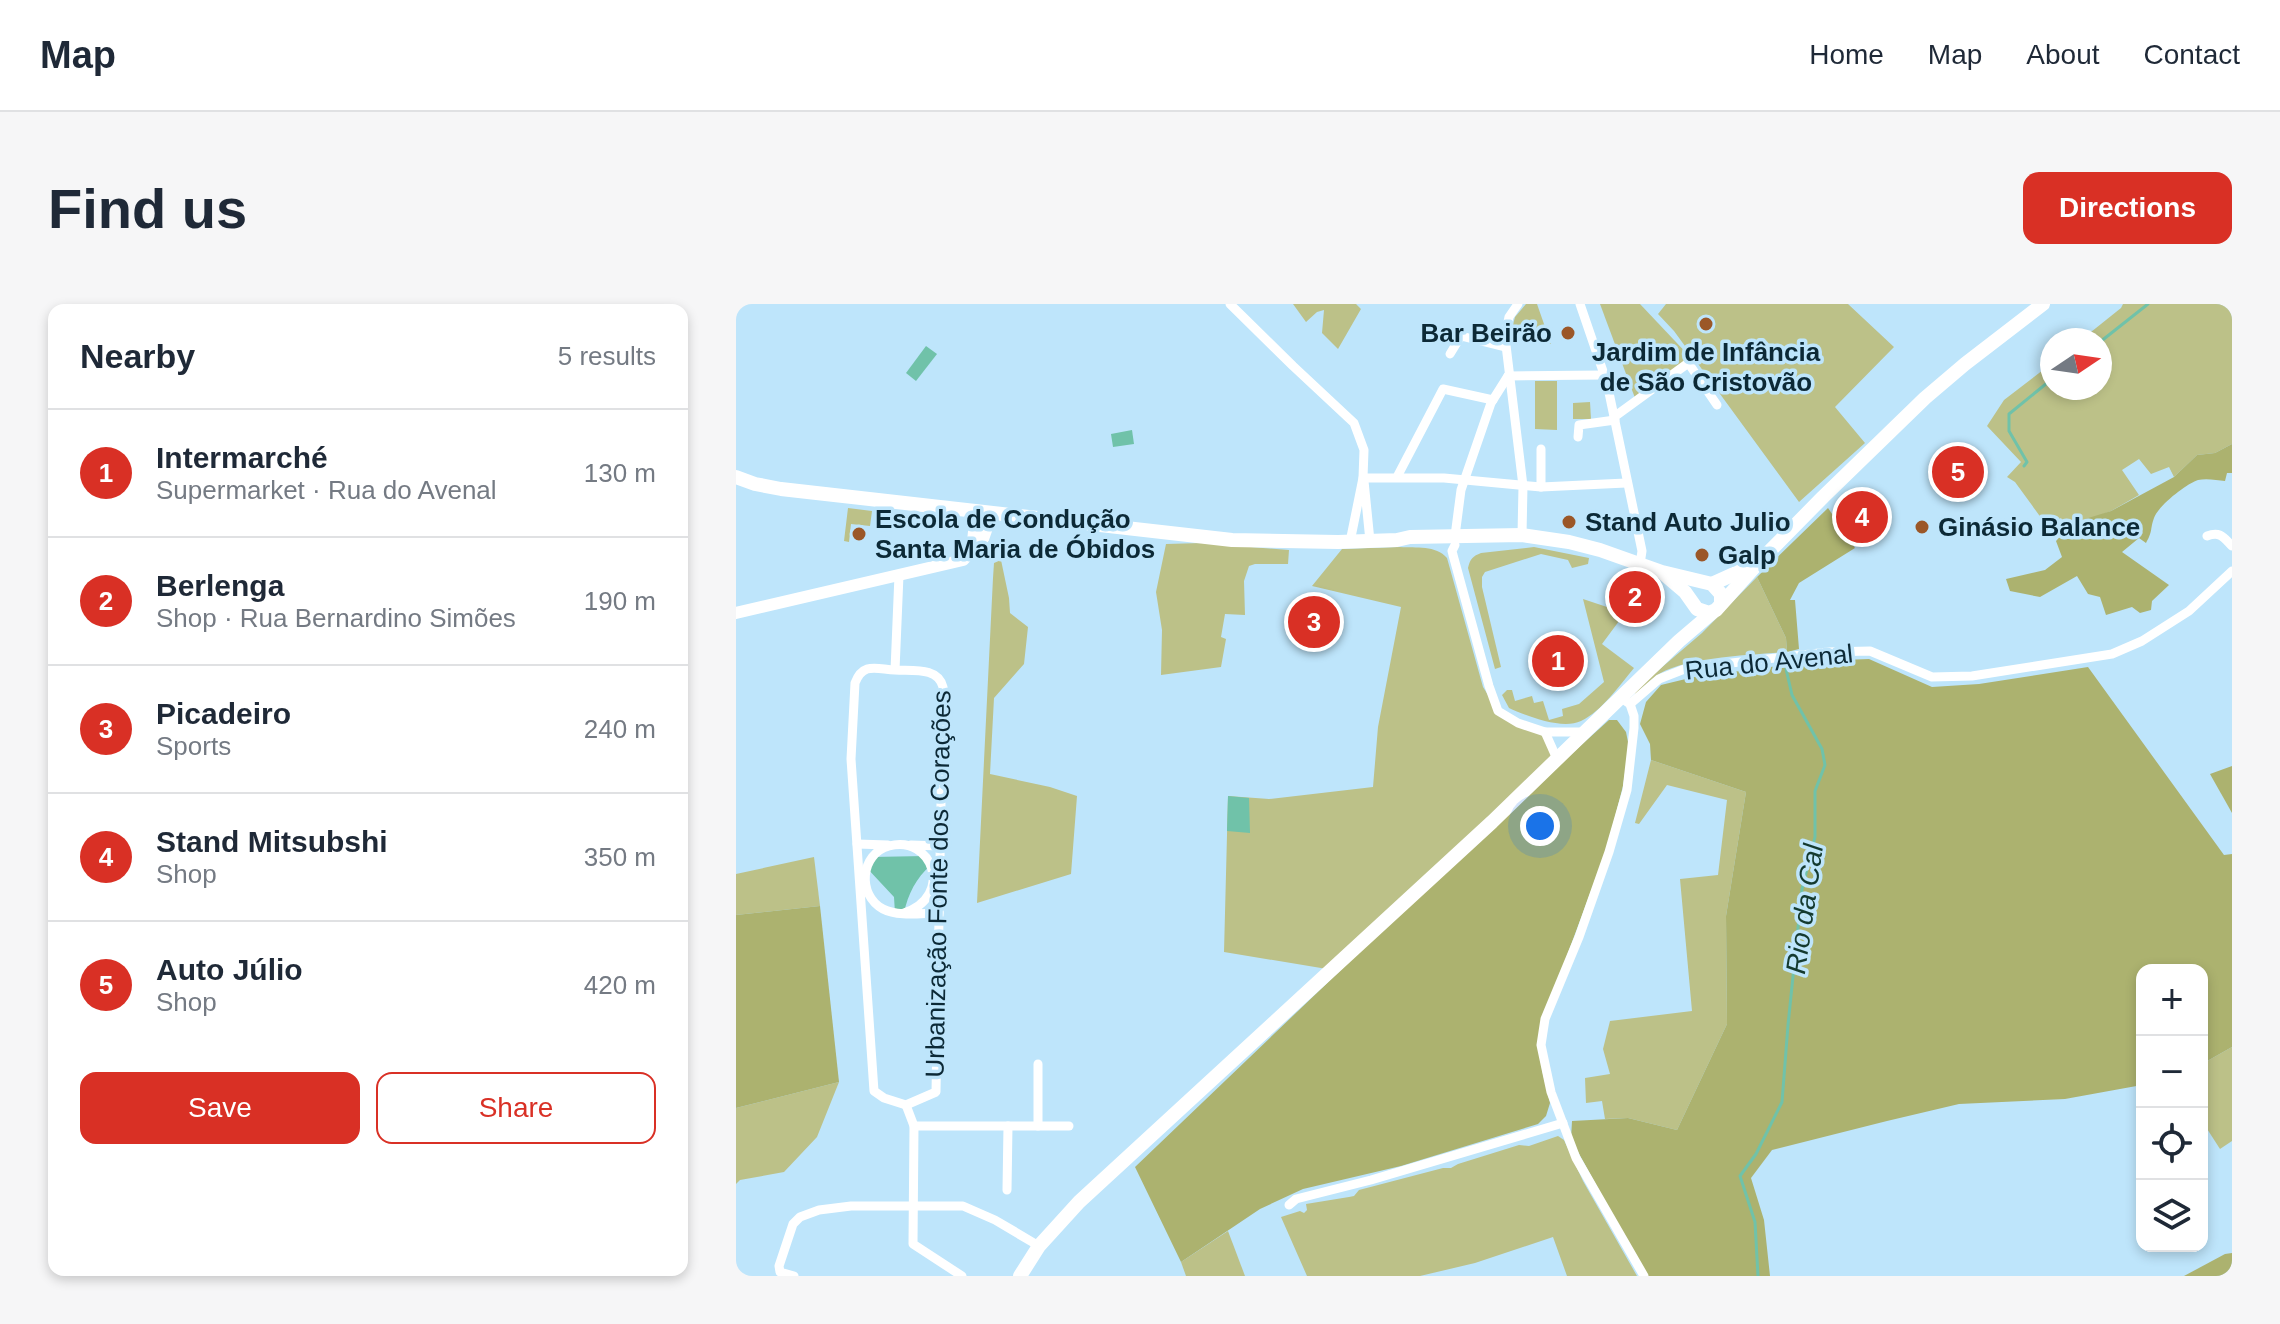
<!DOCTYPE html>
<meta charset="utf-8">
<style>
:root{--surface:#fff;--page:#f6f6f7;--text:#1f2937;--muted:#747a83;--line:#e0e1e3;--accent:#d93025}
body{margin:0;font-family:Helvetica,sans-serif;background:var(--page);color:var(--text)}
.controls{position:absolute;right:24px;bottom:24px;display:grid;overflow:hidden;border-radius:16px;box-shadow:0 4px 12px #0003}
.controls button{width:72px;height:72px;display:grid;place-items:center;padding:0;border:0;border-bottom:2px solid var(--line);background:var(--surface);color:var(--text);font:40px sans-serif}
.compass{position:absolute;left:1304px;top:24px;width:72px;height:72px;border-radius:50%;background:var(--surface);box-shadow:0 4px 12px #0003;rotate:77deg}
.you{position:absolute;left:804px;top:522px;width:28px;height:28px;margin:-20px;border:6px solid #fff;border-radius:50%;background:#1a73e8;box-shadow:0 0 0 12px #1a73e833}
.badge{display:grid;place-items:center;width:52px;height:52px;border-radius:50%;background:var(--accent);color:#fff;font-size:26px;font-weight:700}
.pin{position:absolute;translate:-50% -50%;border:4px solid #fff;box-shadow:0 2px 8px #0006}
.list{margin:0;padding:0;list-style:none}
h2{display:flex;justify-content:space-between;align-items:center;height:104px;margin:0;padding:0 32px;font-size:34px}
h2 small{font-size:26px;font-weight:400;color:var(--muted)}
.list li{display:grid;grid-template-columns:52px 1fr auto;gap:24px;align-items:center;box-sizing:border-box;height:128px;padding:0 32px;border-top:2px solid var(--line)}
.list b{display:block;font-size:30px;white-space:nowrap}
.list p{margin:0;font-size:26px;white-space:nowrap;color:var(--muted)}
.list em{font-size:26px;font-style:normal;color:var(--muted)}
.actions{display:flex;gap:16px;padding:24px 32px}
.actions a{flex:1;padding:18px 0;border:2px solid var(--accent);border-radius:16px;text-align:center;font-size:28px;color:var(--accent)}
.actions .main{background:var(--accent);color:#fff}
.icon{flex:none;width:44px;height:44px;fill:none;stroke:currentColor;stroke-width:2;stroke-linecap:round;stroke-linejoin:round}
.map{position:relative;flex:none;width:1496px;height:972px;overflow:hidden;border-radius:16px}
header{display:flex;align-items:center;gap:48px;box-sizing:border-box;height:112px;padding:0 40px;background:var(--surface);border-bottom:2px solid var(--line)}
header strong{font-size:38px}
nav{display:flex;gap:44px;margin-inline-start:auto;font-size:28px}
.intro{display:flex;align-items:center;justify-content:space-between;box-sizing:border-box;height:192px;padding:0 48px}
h1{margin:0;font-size:56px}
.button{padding:20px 36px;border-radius:16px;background:var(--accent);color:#fff;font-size:28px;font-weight:700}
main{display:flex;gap:48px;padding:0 48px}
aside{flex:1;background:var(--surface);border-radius:16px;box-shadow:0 4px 12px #0003}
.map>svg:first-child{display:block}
.green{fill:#bcc188}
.forest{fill:#acb26f}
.water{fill:#70c2a9}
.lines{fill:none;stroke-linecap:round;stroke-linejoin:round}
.stream{stroke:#70c2a9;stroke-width:3}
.street{stroke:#fff;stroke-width:9}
.secondary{stroke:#fff;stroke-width:12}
.primary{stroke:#fff;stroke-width:14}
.poi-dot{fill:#9b5728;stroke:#bee5fb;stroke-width:3}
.labels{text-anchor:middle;stroke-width:7;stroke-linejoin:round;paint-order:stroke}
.poi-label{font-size:26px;font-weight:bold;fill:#0c2936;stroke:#bee5fb;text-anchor:start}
.street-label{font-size:26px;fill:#0c2936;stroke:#bee5fb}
.water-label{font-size:28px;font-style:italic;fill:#143a2f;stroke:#bee5fb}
</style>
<header>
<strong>Map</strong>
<nav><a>Home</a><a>Map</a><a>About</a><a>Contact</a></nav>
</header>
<div class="intro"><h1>Find us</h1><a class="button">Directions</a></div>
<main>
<aside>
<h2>Nearby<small>5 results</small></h2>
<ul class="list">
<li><span class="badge">1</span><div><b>Intermarché</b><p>Supermarket · Rua do Avenal</p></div><em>130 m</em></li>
<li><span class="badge">2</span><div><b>Berlenga</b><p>Shop · Rua Bernardino Simões</p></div><em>190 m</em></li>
<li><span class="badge">3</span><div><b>Picadeiro</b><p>Sports</p></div><em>240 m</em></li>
<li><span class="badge">4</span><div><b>Stand Mitsubshi</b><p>Shop</p></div><em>350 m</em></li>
<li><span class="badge">5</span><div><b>Auto Júlio</b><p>Shop</p></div><em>420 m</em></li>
</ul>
<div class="actions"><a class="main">Save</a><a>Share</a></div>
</aside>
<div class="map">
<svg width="1496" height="972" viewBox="0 0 1496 972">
<rect width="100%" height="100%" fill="#bee5fb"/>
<g class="green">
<polygon points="557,0 620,0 625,5 602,45 586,29 588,6 581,8 570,18"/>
<polygon points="790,0 801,0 815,40 800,40 773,36 779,13"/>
<polygon points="864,0 904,0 956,55 899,94"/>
<polygon points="930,0 1112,0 1158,43 1099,103 1129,139 1063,198 938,27 922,10"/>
<polygon points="1387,0 1496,0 1496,140 1479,149 1461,151 1438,173 1433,163 1415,170 1403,155 1386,166 1403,191 1375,207 1332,224 1325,214 1311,222 1279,178 1271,173 1285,158 1251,122 1268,96 1316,59 1316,84 1364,84 1364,36 1345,36 1385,4"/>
<polygon points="799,77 821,77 821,126 799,125"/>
<polygon points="854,98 855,115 837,115 837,99"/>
<polygon points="112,204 136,207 134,222 115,220 113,238 108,237"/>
<polygon points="466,239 553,246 552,260 519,260 513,262 508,277 509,311 489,310 485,333 490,335 485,363 425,371 426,326 420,288 430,240"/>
<path d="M664 243C680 244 700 241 711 254L747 383 762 407 809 428 818 453 591 665 488 648 492 492 533 495 637 483 642 423 665 303 576 282 606 245Z"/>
<path d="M798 243 853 254 852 260 836 264 832 256 805 250 749 268 746 273V283L765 363 759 365 732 264C734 255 737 252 745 249Z"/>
<polygon points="265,256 273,294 274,309 292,323 288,360 258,394 254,470 314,483 341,492 335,570 241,599 257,274 258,259"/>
<path d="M1021 273 1050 334 1051 348C1017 351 944 353 919 373 912 378 906 384 900 390L897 388 966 329Z"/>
<path d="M847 295 889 309 866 340 898 364C883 382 866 407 845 417 826 426 791 412 773 404L766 391 771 386H776L779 397 796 392 798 399 807 397 813 416 827 412 826 405 843 400 868 378Z"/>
<path d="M564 307H596L602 313 603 322 597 328 592 329H560L554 323C552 315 555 309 564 307Z"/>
<polygon points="915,456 1010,488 990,612 991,720 941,826 892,814 869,815 866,797 850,799 849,774 874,770 867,745 874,717 956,707 944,575 982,571 991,496 931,481 903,520 899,519"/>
<polygon points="78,553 84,602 0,611 0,570"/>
<polygon points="1496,743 1496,837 1484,845 1466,817 1466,760"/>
<polygon points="103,778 81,833 48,868 4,876 0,880 0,804"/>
<polygon points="822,832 828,836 847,877 901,972 831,972 817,933 739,959 684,972 571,972 545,913 564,907 568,909 571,906 570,900 613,893 618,892 623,886 707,864 715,864 722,860 783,841 793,842"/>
<polygon points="492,927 509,972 450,972 445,958"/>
</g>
<g class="forest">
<path d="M1496 140V169H1491L1489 177C1481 176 1470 174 1462 176 1450 180 1422 202 1418 214 1414 225 1417 227 1410 239L1403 234 1386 248 1433 281 1416 297 1415 306 1404 309 1396 303 1370 311 1364 293 1352 290 1341 272 1304 293 1274 287 1270 275 1309 266 1326 253 1320 237 1332 224 1342 223 1349 215 1375 207 1438 173 1461 151 1479 149Z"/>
<polygon points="1092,204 1119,244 1063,279 1054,296 1059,296 1063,345 1051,348 1050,334 1021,273"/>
<polygon points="1133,355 1196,383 1243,380 1352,363 1488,551 1496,550 1496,743 1466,760 1466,666 1406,666 1406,781 1329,795 1223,800 1151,817 1036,846 1015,874 1028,916 1034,972 910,972 835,835 836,817 892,814 941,826 991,720 990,612 1010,488 915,456 914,440 904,420 910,398 925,381 958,373 1080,357"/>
<polygon points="873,416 881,416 890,428 893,443 887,482 871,544 804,724 806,766 814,799 810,812 802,820 665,862 567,885 524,905 445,958 399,863 748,529"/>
<polygon points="1496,462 1496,509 1474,470"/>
<polygon points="84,602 103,778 0,804 0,611"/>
<polygon points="1496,949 1496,972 1448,972 1489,950"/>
</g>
<g class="water">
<polygon points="190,42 201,50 180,77 170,69"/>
<polygon points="396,126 398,140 377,143 375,130"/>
<polygon points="492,492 513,494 514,529 491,527"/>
<path d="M189 552 195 561C180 574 172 590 168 609H159L158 593 130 563 136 553Z"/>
</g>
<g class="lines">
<g class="stream">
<polyline points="1364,38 1412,0"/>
<polyline points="1288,162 1291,158 1273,127 1273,110 1316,75"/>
<polyline points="1022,972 1019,918 1004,872 1020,850 1046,798 1052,721 1066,585 1079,533 1079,487 1089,461 1086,445 1056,391 1050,365"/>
</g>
<g class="street">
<polyline points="494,0 557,62 618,119 628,146 627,174 614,238"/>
<polyline points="782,0 773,13 769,33 787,182 786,231"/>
<polyline points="844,0 871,79 906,247 904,260"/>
<polyline points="714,50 725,32 769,43"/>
<polyline points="953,60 981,101"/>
<polyline points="772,72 868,71"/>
<polyline points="878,113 966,49"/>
<polyline points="842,133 843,121 879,116"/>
<polyline points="805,145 805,183"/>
<polyline points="661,173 707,85 757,96"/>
<polyline points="627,174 708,174 805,183 890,179"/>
<polyline points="628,177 634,237"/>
<polyline points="719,232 725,186 755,99 772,72"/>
<path d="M1471 232C1485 227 1488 234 1496 242"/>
<polyline points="719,241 716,247 717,251 753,382 762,407 782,419 809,428 848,428"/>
<path d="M159 366C178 367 202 363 207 383L200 788 170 801 148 794 138 787 115 455 119 379C127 358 140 365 159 366L163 271"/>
<polyline points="884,393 894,400 923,375 951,364 1092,348 1134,347 1196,373 1236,372 1376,350 1406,337 1453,307 1496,267"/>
<polyline points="894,400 898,412 898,424 891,486 873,548 843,633 809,715 805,741 815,788 840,854 908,972"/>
<polyline points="809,428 821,455"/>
<polyline points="121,540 152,541"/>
<polyline points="175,541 204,542"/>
<path d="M168 609C219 592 196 530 153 542 124 550 121 591 147 605 162 613 186 609 203 609"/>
<polyline points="302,760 302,822"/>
<polyline points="170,801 178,822 177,940 226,972"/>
<polyline points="178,822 333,822"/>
<polyline points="271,886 272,822"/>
<polyline points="553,901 560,895 635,876 827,819"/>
<polyline points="58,972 44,968 43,962 57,920 64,913 83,906 115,902 227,902 259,916 303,942"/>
</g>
<g class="secondary">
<polyline points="236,247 240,208"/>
<polyline points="0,309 227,256 247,235 256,209"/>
</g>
<g class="primary">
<polyline points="0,173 19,180 45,185 496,236 602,238 661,236 674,233 786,231 833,238 864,246 926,268 976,280 985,290 985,299"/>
<polyline points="929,271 949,288 961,305 973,309 980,306 1022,259 1087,193 1189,94 1229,60 1307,0"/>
<polyline points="976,280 1018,261"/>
<polyline points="284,972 303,942 343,898 756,518 943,337 977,308"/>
</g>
</g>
<g class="poi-dot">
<circle cx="970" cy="20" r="8"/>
<circle cx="832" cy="29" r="8"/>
<circle cx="833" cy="218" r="8"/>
<circle cx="1186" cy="223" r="8"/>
<circle cx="123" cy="230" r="8"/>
<circle cx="966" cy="251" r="8"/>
</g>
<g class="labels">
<g class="poi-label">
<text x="816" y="38" text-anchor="end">Bar Beirão</text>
<text x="970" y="57" text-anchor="middle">Jardim de Infância<tspan x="970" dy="30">de São Cristovão</tspan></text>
<text x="139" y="224">Escola de Condução<tspan x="139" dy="30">Santa Maria de Óbidos</tspan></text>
<text x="849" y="227">Stand Auto Julio</text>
<text x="1202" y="232">Ginásio Balance</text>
<text x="982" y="260">Galp</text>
</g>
<g class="street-label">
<text transform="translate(1033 358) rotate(-6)" y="9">Rua do Avenal</text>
<text transform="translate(202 580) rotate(-89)" y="9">Urbanização Fonte dos Corações</text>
</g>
<g class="water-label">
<text transform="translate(1068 605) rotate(-82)" y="10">Rio da Cal</text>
</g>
</g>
</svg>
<div class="controls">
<button>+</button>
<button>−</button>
<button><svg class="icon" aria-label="locate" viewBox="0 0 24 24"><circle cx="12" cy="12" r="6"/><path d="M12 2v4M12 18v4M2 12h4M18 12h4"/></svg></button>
<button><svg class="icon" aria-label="layers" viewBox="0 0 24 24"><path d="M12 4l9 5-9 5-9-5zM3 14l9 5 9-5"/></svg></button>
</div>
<svg class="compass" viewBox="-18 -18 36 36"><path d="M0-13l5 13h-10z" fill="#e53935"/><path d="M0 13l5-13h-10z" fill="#747a83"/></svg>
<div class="you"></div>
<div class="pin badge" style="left:822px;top:357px">1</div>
<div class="pin badge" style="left:899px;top:293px">2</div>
<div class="pin badge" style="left:578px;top:318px">3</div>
<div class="pin badge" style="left:1126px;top:213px">4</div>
<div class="pin badge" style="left:1222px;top:168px">5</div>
</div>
</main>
